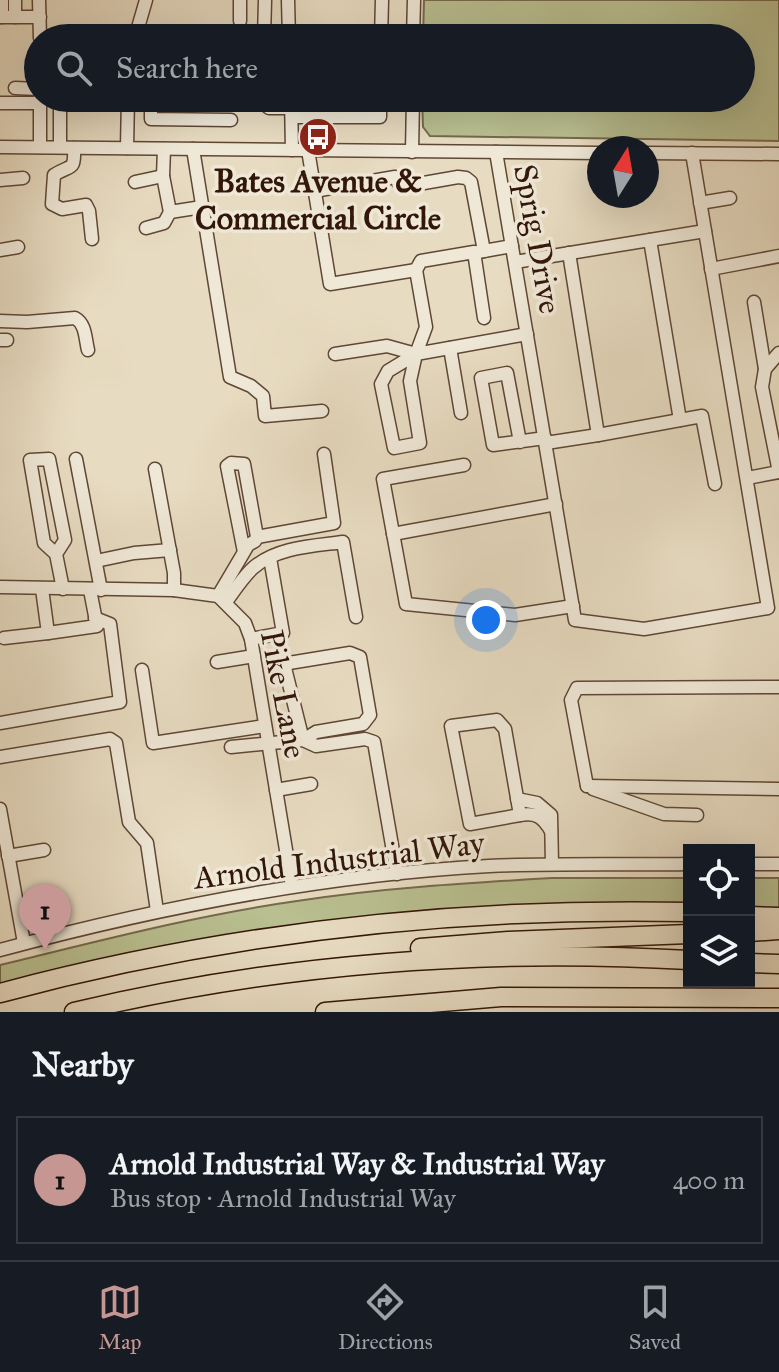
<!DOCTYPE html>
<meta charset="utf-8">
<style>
:root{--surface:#171b24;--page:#20242c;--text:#f1f3f6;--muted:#9ea1a6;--line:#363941;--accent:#c59692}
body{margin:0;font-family:"IM FELL Great Primer",serif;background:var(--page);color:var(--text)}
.controls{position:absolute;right:24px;bottom:24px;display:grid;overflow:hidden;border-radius:0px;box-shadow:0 8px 32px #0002}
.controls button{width:72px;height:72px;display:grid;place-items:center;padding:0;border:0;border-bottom:2px solid var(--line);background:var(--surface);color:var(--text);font:40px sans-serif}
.compass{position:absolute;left:587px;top:136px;width:72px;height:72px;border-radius:50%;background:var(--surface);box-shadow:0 8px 32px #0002;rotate:11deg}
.you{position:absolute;left:486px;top:620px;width:28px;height:28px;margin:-20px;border:6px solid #fff;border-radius:50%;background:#1a73e8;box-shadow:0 0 0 12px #1a73e833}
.badge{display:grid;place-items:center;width:52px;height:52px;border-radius:50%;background:var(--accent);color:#111;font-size:26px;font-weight:700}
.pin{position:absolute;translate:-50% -66px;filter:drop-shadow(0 2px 4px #0008)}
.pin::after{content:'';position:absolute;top:42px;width:28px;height:24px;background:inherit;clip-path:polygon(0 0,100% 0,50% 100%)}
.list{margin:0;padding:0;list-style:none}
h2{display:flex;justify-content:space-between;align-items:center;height:104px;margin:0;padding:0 32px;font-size:34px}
h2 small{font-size:26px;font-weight:400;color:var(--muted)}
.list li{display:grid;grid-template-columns:52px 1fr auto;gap:24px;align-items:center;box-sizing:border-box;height:128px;margin:0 16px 16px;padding:0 16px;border:2px solid var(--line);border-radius:0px}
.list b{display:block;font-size:30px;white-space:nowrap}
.list p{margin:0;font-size:26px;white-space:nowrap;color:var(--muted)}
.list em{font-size:26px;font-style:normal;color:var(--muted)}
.icon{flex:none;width:44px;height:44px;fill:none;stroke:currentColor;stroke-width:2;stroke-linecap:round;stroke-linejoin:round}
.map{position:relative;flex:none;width:779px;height:1012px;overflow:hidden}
.search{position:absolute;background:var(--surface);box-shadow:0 8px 32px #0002;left:24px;right:24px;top:24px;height:88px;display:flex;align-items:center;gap:20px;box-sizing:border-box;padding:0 28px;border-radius:44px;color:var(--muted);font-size:30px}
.sheet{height:248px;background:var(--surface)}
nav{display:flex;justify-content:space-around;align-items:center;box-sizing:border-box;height:112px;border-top:2px solid var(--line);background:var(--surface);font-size:22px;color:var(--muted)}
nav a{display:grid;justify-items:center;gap:4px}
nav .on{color:var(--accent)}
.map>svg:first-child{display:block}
.green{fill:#b9bf90;stroke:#766a4c;stroke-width:2}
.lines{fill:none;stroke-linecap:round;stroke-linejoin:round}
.minor-casing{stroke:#5f4736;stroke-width:15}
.highway-casing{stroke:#321608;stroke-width:21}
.minor{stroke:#efe8d7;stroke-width:12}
.highway{stroke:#e7dbc1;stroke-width:18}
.labels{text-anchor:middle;stroke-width:7;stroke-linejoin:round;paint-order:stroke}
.poi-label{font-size:32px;font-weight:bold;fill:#321608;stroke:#efe8d7}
.street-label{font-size:32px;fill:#321608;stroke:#efe8d7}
</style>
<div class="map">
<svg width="779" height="1012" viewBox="0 0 779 1012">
<rect width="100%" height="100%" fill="#e7dbc1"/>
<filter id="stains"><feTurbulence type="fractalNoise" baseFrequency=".0025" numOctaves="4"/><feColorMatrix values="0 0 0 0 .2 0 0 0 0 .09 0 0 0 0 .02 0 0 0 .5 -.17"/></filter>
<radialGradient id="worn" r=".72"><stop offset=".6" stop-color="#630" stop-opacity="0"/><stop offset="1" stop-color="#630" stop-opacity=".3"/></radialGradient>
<g class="green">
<polygon points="424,0 779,0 779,141 430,136 423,127 422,98 741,98 741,38 423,38"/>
<path d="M552 878H689V912L397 923 0 993V965C99 941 197 915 297 901 382 888 467 883 552 878Z"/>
<polygon points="749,878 779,878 779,917 749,916"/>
</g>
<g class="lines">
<defs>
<g id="minor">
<polyline points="2,0 2,17"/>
<polyline points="39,0 40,38"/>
<polyline points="240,0 240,21"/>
<polyline points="288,0 289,38"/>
<polyline points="0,17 40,17"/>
<polyline points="15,17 15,0"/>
<polyline points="61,38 61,36 105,38 111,33 136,37"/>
<polyline points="135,38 146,0"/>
<polyline points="264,38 265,0"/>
<polyline points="381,38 382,0"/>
<polyline points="413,38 414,0"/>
<polyline points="15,88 38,89"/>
<polyline points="40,98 40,147"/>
<polyline points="151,98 151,119 231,120"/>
<polyline points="263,98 264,104 269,108 291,108"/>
<polyline points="291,98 292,150"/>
<polyline points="0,103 40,103"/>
<polyline points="293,117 380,117 380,98"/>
<polyline points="0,147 599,153"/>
<polyline points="60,147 60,98"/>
<path d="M74 148C75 172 71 164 54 175L52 204 62 209 86 205 89 211 92 239"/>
<polyline points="127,148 128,98"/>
<polyline points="193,149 230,377 251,386 263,396 265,416 322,411"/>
<polyline points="308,150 330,284 416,270 426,327 416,354 410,381 420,443 394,448 381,384 388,371 416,354 527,334"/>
<polyline points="412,152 413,98"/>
<polyline points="496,152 575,620 644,629 768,608 692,153"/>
<polyline points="647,153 779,154"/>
<polyline points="163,176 170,212 202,207"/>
<polyline points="0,180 23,178"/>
<polyline points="135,182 163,176 164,149"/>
<polyline points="314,191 395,177 401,187 458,177 466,178 471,182 484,251"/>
<polyline points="700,203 730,198"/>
<polyline points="146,228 164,223 170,212"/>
<polyline points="650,240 680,420"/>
<polyline points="0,250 18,247"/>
<polyline points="478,252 512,246"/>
<polyline points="515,262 705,231"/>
<polyline points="711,269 779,256"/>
<polyline points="416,270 421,261 474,252 484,318"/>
<polyline points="754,302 765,369"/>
<path d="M0 321 27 322 75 318C86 324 85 338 88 350"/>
<polyline points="0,340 7,340"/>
<polyline points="450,348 461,413"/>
<polyline points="335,354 387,346 416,354"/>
<polyline points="598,435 702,416 715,484"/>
<polyline points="520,442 507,373 481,378 493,445 545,438"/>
<polyline points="546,443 598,435 569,253"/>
<polyline points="76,459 101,590"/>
<polyline points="464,465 383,479 406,604 515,615 573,606"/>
<polyline points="155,469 174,573 174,590"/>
<polyline points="779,472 762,387 765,369 779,353"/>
<polyline points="747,478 779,472"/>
<polyline points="393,534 556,504"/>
<polyline points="257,537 334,523 324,454"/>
<polyline points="56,554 65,540 49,459 30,460 44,543 56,554 63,589"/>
<polyline points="96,561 134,553 170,550"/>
<polyline points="0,587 174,590 218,596 245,623 251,639 292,886"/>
<polyline points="218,596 244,552 248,545 255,541 257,537 244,464 231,463 227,466 244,552"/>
<path d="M226 602C234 591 243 577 253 568 277 547 313 546 343 542L356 617"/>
<polyline points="48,633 97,626 90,590"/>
<polyline points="4,638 48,633 42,589"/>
<polyline points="251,639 283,633 270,558"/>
<polyline points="217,662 254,656"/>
<polyline points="142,670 153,743 265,726"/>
<polygon points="497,720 505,729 520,815 470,824 451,726"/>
<polyline points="0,723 120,702 110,624 95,618"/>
<polyline points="231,747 303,740 316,732 363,724 370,715 360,657 350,653 289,663 285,668 303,740 316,746 365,739 374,742 397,874"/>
<polyline points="0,757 110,739 116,743 129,822 147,843 157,911"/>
<polyline points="587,786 571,700 577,688 779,687"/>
<polyline points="587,786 779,789"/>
<polyline points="593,789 664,814 697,815"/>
<polyline points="276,790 311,784"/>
<polyline points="517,799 537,803 551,815 552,864"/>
<polyline points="0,809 24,943"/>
<path d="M520 815C536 812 543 817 551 831"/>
<polyline points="8,856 44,850"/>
<polyline points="749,864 779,864"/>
<path d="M0 950C160 907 323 875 489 866 556 863 622 865 689 864"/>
</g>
<g id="highway">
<polyline points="749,916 779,917"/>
<polyline points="749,932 779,930"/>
<polyline points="420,948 508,941 689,934"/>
<polyline points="749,963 779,964"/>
<path d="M0 993C224 933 458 907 689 912"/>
<path d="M74 1012C276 964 482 948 689 960"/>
<polyline points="325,1012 501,997 779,998"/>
</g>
</defs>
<use href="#minor" class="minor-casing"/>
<use href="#highway" class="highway-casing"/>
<use href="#minor" class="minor"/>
<use href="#highway" class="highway"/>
</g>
<defs>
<symbol id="bus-disc" viewBox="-11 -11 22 22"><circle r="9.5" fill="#8f2418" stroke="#efe8d7"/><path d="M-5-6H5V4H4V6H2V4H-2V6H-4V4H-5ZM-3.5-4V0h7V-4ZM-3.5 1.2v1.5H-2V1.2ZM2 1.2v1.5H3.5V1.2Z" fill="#fff"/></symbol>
</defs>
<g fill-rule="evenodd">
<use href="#bus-disc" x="296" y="115" width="44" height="44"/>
</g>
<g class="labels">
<g class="poi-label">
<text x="318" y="192">Bates Avenue &amp;<tspan x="318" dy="37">Commercial Circle</tspan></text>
</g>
<g class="street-label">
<text transform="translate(538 239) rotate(80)" y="11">Sprig Drive</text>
<text transform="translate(284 694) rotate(79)" y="11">Pike Lane</text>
<text transform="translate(339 860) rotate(-7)" y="11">Arnold Industrial Way</text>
</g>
</g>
<rect width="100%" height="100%" filter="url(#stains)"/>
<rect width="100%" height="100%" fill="url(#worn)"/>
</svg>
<div class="controls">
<button><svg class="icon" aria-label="locate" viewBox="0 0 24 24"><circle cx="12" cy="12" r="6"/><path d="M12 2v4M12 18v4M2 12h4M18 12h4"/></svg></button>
<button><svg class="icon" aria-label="layers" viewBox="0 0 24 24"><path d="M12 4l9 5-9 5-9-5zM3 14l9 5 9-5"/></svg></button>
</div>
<svg class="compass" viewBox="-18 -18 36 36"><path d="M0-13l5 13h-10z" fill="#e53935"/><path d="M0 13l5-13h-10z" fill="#9ea1a6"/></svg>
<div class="you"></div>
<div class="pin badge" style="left:45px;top:950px">1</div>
<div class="search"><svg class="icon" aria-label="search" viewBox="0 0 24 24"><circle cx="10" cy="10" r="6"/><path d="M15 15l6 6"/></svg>Search here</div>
</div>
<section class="sheet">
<h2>Nearby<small></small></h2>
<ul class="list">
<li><span class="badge">1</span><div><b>Arnold Industrial Way &amp; Industrial Way</b><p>Bus stop · Arnold Industrial Way</p></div><em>400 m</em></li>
</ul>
</section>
<nav>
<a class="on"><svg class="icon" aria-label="map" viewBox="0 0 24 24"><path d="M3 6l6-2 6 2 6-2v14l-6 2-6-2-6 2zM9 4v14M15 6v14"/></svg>Map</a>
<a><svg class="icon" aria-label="directions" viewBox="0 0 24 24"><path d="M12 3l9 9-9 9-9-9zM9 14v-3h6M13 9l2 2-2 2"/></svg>Directions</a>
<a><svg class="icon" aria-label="saved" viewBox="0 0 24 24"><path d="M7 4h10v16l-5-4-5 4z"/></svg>Saved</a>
</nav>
